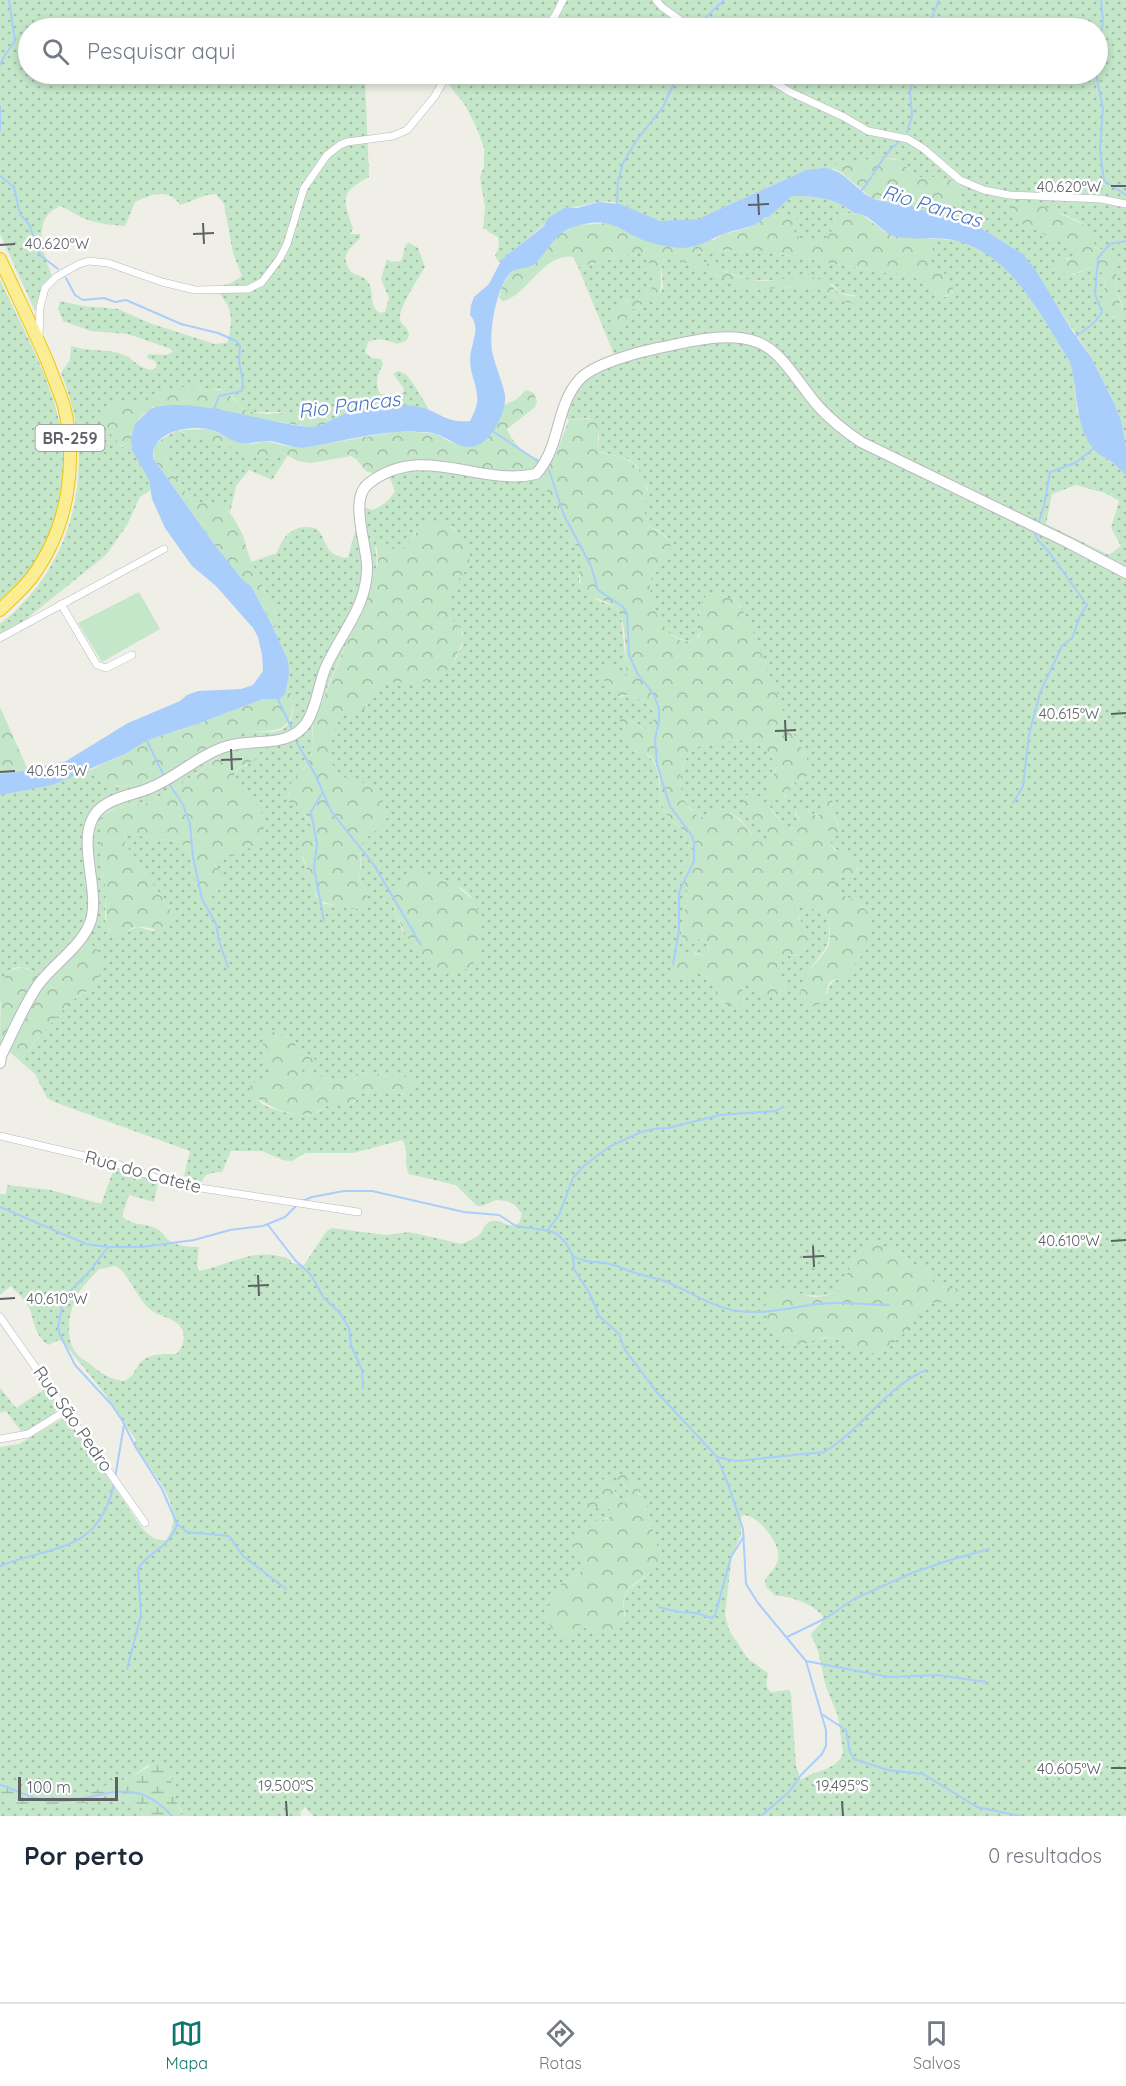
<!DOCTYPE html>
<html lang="pt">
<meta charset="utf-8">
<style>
:root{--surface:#fff;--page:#f6f6f7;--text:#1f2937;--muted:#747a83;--line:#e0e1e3;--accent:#0f766e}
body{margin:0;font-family:Quicksand,sans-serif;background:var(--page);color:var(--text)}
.scale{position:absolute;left:18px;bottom:15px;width:100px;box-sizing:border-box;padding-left:6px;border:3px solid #5e6166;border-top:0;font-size:16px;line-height:21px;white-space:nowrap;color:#5e6166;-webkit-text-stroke:4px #fff;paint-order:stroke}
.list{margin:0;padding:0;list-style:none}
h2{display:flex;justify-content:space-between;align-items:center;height:78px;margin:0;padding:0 24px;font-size:26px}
h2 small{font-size:20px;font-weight:400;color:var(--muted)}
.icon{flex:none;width:33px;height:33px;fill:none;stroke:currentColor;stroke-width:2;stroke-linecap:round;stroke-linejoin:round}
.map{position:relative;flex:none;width:1126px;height:1816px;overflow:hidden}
.search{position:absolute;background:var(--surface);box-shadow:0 3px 9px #0003;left:18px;right:18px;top:18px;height:66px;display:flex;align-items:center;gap:15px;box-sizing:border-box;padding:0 21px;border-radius:33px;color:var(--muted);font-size:22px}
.sheet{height:186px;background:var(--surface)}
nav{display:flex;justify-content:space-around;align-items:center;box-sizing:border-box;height:84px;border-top:2px solid var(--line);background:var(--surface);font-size:16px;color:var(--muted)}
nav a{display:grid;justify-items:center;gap:3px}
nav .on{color:var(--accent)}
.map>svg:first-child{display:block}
.grass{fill:url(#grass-dots);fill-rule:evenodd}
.forest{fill:url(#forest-crowns)}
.wetland{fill:url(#wetland-marsh)}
.pitch{fill:#c4e6c9}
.water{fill:#aacefc}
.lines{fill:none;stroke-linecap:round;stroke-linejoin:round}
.stream{stroke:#aacefc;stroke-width:2}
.street-casing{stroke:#b7b8bd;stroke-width:8}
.secondary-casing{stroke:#b8bac0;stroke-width:12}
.highway-casing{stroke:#efc608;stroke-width:14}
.street{stroke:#fff;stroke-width:7}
.secondary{stroke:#fff;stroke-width:10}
.highway{stroke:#faed94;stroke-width:12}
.ticks{fill:none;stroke:#5e6166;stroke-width:2}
.labels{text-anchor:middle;stroke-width:5;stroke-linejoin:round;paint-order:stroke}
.shield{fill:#fff;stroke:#8e9094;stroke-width:1.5}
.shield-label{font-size:16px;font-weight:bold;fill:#5e6166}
.street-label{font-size:18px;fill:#5e6166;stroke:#fff}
.water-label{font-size:20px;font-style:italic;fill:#4c75c1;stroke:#fff}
.ticks-label{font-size:15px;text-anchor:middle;fill:#5e6166;stroke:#fff;stroke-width:5;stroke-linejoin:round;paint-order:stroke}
</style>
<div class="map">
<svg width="1126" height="1816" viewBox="0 0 1126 1816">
<defs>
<pattern id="grass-dots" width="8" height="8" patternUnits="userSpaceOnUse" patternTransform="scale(1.5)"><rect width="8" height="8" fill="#c4e6c9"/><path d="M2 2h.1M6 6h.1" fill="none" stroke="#a2bea7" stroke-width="1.8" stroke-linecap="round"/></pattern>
<pattern id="forest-crowns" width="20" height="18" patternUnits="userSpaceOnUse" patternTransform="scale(1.5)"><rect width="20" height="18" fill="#c4e6c9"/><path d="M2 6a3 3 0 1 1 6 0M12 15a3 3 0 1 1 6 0" fill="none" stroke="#a2bea7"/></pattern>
<pattern id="wetland-marsh" width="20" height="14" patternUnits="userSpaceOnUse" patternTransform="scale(1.5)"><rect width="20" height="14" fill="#c4e6c9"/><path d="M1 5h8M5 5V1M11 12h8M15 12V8" fill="none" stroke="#a2bea7"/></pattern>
</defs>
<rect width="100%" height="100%" fill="#f0efe7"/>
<g class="grass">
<path d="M0 0H1126V447L1121 420 1114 403 1091 357 1023 254 971 222 953 218 959 208H962C964 176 942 177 917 177L898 160 892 158 838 163 834 169 806 170 702 217 700 219C688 220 669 224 657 220 642 215 629 206 613 202 596 199 582 208 566 207L502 259 500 263 495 256 499 246 498 237 490 233 486 229H483L485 207 480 177 484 166V148L476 126 465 105 449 85 444 74H1098V28H28V74H370L365 78 369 177C339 193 343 199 353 229L350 234H360V238C349 250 339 255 351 272 356 275 365 277 368 282 375 292 368 308 381 313L385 312 389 298 381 279 387 259 392 262 401 261 406 244 409 243 418 248 425 267C419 277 398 309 400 319 402 327 408 325 409 336L406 341 397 344C387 340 378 337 368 342L365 352 371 358 381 359 383 364C378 375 374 381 380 394L395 396 404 392 403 387 393 374 398 371C402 372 404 373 407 376 410 378 428 407 429 410 399 399 358 405 331 421L325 416 300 412H252L243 409 229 393 220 389 209 390 195 386 164 391 145 401H125L102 423 122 447 132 449 149 480 151 490 140 497 127 525 106 555 0 640V624C77 564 98 462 61 373L70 360 71 346C88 352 108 348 124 355 135 360 140 370 153 370L157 366 155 361 147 358 148 354 165 355 173 352 171 349 128 334 91 331 63 321 58 309 60 301 83 306 118 309 152 324 215 344 227 343C230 333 233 319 229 309 226 300 219 296 218 287L231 283 242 276 233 253 224 204 216 194 207 195 180 205C169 187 150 195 135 202L125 226C96 224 86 221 61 206 30 217 43 255 53 278L40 298 35 311 0 234ZM1061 213C1079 222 1095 224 1094 247L1106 251 1116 276 1117 292 1123 307 1114 318C1101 307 1106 289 1104 274L1093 267 1073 275 1065 259 1073 257 1078 253 1075 247 1022 223Z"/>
<path d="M792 196C815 196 836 198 854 213L836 214C834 241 816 252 794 233L796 216 769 217Z"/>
<path d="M932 239C948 239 968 241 982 250 1022 274 1045 324 1070 362L1073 372 1077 412 1100 455 1109 460 1126 475V1816H313L305 1807 300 1813 301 1816H185L174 1798 171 1777 148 1765 132 1777 104 1786 92 1792 59 1796 0 1781V1447L19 1444 64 1418H68L137 1521C144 1531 153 1542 166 1540 189 1508 151 1471 133 1445L136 1440 105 1394 64 1343 59 1340 48 1345C35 1335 35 1324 30 1310 27 1301 17 1293 11 1286L0 1295V1194H6L7 1185 51 1190 101 1204 115 1166 159 1179 154 1202 129 1195 122 1216C130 1225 142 1223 153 1227 160 1230 163 1233 167 1239 174 1246 189 1247 199 1247L197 1265 199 1271C233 1264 257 1245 291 1260V1263L304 1265 326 1232 331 1228 386 1235 409 1232 462 1244C467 1242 474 1239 479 1235 484 1230 484 1223 492 1221 503 1219 508 1230 519 1223L522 1214 516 1206 507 1201 496 1200 482 1206H477L456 1185 409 1174C403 1163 410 1150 402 1140L353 1153H305L292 1161 283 1160 262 1151H231L222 1172C212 1173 205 1172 202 1182L184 1176 190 1151 54 1102 47 1098 35 1074 20 1061C32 1046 70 996 86 992L44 979 27 968 17 967 7 972 5 977 0 1003V795L90 770 92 774C99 777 108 784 117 786 139 790 194 760 215 748 223 743 229 736 238 733 252 728 277 738 287 725 296 714 295 697 286 686L289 674 274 628 277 624 274 607 267 599 262 584 251 562 277 553C283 534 297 522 317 529 329 543 323 553 345 558L348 557 362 506 372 510C383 506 389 501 395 491L388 473 409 466 534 471 552 499 584 562 579 571V582L597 600 615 607 621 616 627 675 624 679 600 675 613 692 621 697 631 695 646 703 653 711C655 718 653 724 647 729L642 728 629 719 621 725 636 752C666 754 655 792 665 812 669 820 686 832 693 838L695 843 684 883 688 893 681 931 682 942C695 938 708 935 709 953L705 956 695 953 675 958 670 973 678 979C685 978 690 973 697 973 710 972 717 992 722 1002L744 1006 742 984 745 982 775 996 784 991 786 985C780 978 770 960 786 956 790 955 796 956 801 955 819 931 792 923 799 904L804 902 813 909 825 911C842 959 804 954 801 996L827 994C831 975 838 984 848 972 859 956 863 931 868 912L857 901 837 893V877H848L857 873 858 868C842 856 831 848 824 830L837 833 839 825 831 812 833 802 830 798H825L822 813 819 817 800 807 795 813 800 822V827L795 829 785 826 769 806 766 831 770 834V841L765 843 757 841 741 820 730 812C722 814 709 819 702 818 697 817 693 811 690 808 675 791 678 764 694 747 727 745 757 725 777 766L772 775 785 798C793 776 800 785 810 772L806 756 793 733 741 608 734 600 719 594 699 611C700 618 702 628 699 634 694 647 674 638 667 631 656 619 647 595 651 579 653 573 658 569 661 564 665 557 668 550 671 543 666 534 658 529 649 527L642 505 648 489 636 465 628 459 598 451 599 436 589 418 569 420 562 412 579 379 614 354 578 267 637 253H643C650 261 659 285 649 294 643 299 633 300 625 301L624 325C626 307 641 305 656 300L663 287 661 267 662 262 668 259H677L750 290 809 286 826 291 839 300 857 296 840 293 832 284 778 280H748L698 260 697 255 703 250 761 251 888 273 910 274 941 296 946 297 953 292 945 274 931 266 928 260 934 245ZM1076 485 1105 493 1119 501 1111 528 1121 546 1109 555 1046 524 1052 494ZM453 527 463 540 470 565 451 589 448 601 450 617 463 633V644L451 668 423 682 380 683C362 701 377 712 343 712 331 721 326 762 337 773 352 787 368 774 382 801 384 805 387 810 387 814 386 827 373 830 367 838 357 850 364 866 358 878L366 892 334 905 324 904 316 897 302 857 304 837 308 833 311 823 288 794C291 777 306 771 311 756 315 746 310 734 313 724 323 696 335 669 347 642 360 613 383 581 375 547L381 541 394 549H405L409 546 416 531ZM223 753 249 765C238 767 234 771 234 783 252 807 260 795 264 831L231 856 214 859V864L221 871 218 891 210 897 208 907 198 896 189 851 182 843C165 837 147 842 131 831L126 832 125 842 130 852 172 912 153 931 138 927 118 935 109 930 105 920 106 888 102 866 100 834 104 813 124 805 145 804 154 800 180 785ZM417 872C430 878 445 879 457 886 494 906 473 939 463 969L447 972 402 930 394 909 390 889ZM272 1030 288 1037 297 1050 311 1057 305 1066 299 1069 303 1072 334 1080 345 1079 359 1073 371 1072 392 1077 404 1094 366 1090C359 1093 358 1100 353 1103 345 1107 337 1103 329 1105 323 1107 320 1113 313 1114 300 1117 269 1111 259 1101 255 1097 253 1089 251 1084L266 1079 271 1070 262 1050ZM884 1247C890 1250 897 1250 903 1254 915 1262 910 1266 927 1270L935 1286 947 1287 949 1302 930 1303 891 1346 878 1353 831 1337 820 1339 786 1291C804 1294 820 1300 837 1291L860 1251 866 1248ZM116 1266C131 1276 136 1298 151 1310 160 1317 176 1318 182 1329 186 1338 183 1348 176 1354 163 1354 148 1353 139 1364 134 1372 133 1378 123 1381 110 1379 100 1373 90 1364 86 1360 79 1358 76 1353 64 1337 69 1310 78 1294 83 1285 92 1277 99 1269ZM618 1480 638 1489 641 1497 648 1505C647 1522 663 1551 656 1564 644 1589 618 1579 625 1616L609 1632H593L580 1625 575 1628 572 1633 548 1621 544 1615 545 1610 552 1603 561 1584 584 1570 586 1565 584 1556 580 1553 579 1534 589 1531C593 1518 603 1522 611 1515V1510C603 1504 595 1508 587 1511L597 1500 607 1502 606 1497 612 1486 620 1501 624 1504 628 1501 629 1491ZM743 1515C759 1515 782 1545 778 1560 776 1568 769 1573 765 1580L766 1587 776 1596C790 1595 814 1605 823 1616L822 1622 811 1634 818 1651 826 1687 838 1716 843 1753C837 1771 814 1770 801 1780L796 1766 791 1693 789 1690 771 1692C763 1684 768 1682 768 1673L748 1659 729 1630 725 1614 732 1555 741 1535V1517Z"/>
<path d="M0 280C38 361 91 444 50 535 45 544 42 556 36 564 26 579 12 592 0 606Z"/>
<path d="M178 430 189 436 275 457 280 454 288 455 272 480 249 470 236 486 230 513C216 495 206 509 192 502L166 462 165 437Z"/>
<path d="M48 1387 58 1405C54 1420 36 1427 23 1434L6 1411 0 1413V1388L16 1408Z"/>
<polygon points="110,1794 141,1807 144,1816 0,1816 0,1802 13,1802 18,1808 53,1806 58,1804 87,1803"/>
</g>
<g class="forest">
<path d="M879 158 898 160 917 177C944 177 964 175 962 208H959L953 218 924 210H917L892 201 873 199 842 173 834 169 838 163Z"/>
<path d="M1042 205 1089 227 1095 235 1094 247C1099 250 1104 250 1108 253 1120 262 1115 278 1117 290 1118 299 1123 306 1123 314L1120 318C1099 318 1106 287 1104 274L1093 267 1067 276 1057 267 1058 263 1073 257 1077 253 1075 247C1063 242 1017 225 1011 215 1009 211 1010 211 1011 206Z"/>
<path d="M860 213 885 232 932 239 934 245 928 260 931 266 945 274 953 287 951 295 941 296 910 274 888 273 761 251 708 250 699 252 697 255 698 260C716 265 732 277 751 280 776 284 801 271 825 281 832 284 834 290 840 293 847 297 855 294 861 300L860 303 855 304 839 300 826 291 809 286 750 290 677 259H668L662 262C658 276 665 287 656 300 630 309 631 304 623 331L615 330C611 325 611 323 612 317 614 289 658 312 652 275 651 267 648 259 643 253H637L578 267 573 257C544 252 526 297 503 301L499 298 502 287 510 273 515 269 533 266 558 235 578 225 609 223 638 238 714 240 724 234 748 228 765 217 796 215 794 233C816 252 834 240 836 214Z"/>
<path d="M195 386 209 390H225L243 409 252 412 268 414 311 410 331 421 320 427H308L204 408 179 406 153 407C137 417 130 430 132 449 119 449 110 432 102 423L101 418 104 409 125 401H145L164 391 174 388Z"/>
<path d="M526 390 534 393 537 402 535 407 507 429C514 447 532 461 551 460L556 453 569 420C605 416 597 422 598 451 620 460 629 452 642 476 646 485 648 490 647 500L642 505 649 527 660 532 671 542C670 549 670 555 666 561 661 567 653 570 651 579 645 602 670 656 699 637 704 622 693 604 709 594H719L734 600 747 617 793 733 806 756 810 772 807 776 792 784 782 801C754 798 773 779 777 766 757 725 727 745 694 747 674 767 675 803 701 818 726 797 743 823 757 841L765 843 770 841V834C758 824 742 817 742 799L746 795C770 793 774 826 795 829L800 827C801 819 796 815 795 808L800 807 818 817C823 811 821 805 825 798H830L833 802 831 812 841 830 837 833 825 830 835 851C849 849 858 859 857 873L848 877H837V893L857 901 868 912 872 923V938L864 953 843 978 833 980 829 983 823 1003 812 1006 803 1002C792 977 822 963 829 944 832 933 828 921 825 911L813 909 804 902 799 904C791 924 820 929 801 955 796 956 790 955 786 956 770 960 780 978 786 985L784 991 775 996 758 993 745 982 742 984 744 1006C737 1006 730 1007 725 1003 714 997 714 971 696 973 690 974 684 978 678 979L670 973 672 962 679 954 689 953 705 956 709 953C709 943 704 937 694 939L685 946 682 942 681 931 688 893 684 883V873L695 843 693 838C686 832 670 820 665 812 657 795 664 772 651 757 647 753 643 754 638 752 630 749 621 728 620 720L625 717 642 728 647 729C653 724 655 718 653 711L646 703 631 695 616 696 600 675V665L605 664 614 669 618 678 624 679 627 675C624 657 629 616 613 606 602 598 589 599 581 586L579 571 584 562 552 499 534 471 495 474 453 466 378 474 367 472 356 459 351 456 311 463 298 461 285 454 269 459 257 457 221 444 189 436 180 430 211 429 234 441 252 444 266 441 286 446 302 448 394 432H416L436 434 452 443 465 446 497 424 504 405 517 399Z"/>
<polygon points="165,437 169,443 168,448 165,452 166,462 192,502 197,504 212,502 223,505 233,517 243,535 249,556 262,584 265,594 274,607 277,624 274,628 251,586 243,580 214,544 153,458 154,445"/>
<path d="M428 521C457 523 467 537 470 565L451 589 448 601 450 617 460 628 464 639 451 668 423 682 380 683 376 688 363 711 343 712C331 721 326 762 337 773 343 778 352 779 359 781 373 785 386 800 387 815 387 827 372 831 366 839 357 851 363 867 358 878L366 892 368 903 360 909H349L319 901 310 882 300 846C301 837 309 833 311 823L305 814 291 804 288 800 289 789 293 778 305 768 312 754 313 723 348 640 370 593 378 563 376 542C387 540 393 550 405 549 415 540 415 527 428 521Z"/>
<path d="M286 686C293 694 294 703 292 713 285 740 255 727 235 734 215 748 194 763 172 774 152 784 101 796 90 770L125 754 148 740 197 724 263 699H280L285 694Z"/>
<polygon points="0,707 28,770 0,774"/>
<path d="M249 747C274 756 243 765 239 768 234 772 234 777 234 783 240 790 246 794 253 799 265 809 264 827 264 841L236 855 214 859V864L221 871 224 881C218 894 212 891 208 907H203L199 901 189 851 182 843C165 837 147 842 131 831L126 832 125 842 130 852 172 912C178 940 147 925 136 927 126 929 124 937 113 934L106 925V888L102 866 100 834 101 818 104 814 124 805 145 804 154 800 180 785 228 750Z"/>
<path d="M417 871 456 885 475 902 480 918V956C440 1009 393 925 390 889Z"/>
<path d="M91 944C105 952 102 973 95 986 89 992 81 992 75 998 55 1018 37 1038 20 1061L0 1043 1 987 7 972 22 967 36 973 45 979 81 945Z"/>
<path d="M269 1030C280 1033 295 1037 297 1050L316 1060 315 1065 300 1069 303 1072 334 1080 345 1079 359 1073 371 1072 386 1076 413 1077 418 1080C409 1103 384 1091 366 1090L350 1105H328L314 1114 299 1115 278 1110 249 1094 251 1084 266 1079 271 1070 262 1050 265 1032Z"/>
<path d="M876 1241 882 1242 884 1247C890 1250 897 1250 903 1254 915 1262 910 1266 927 1270L935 1286 960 1289V1302L954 1304 949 1302 930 1303C917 1316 894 1350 877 1353 859 1356 846 1338 830 1337 816 1337 803 1348 789 1344 774 1340 756 1307 771 1295 784 1284 801 1296 815 1297 823 1297 831 1294 837 1291L860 1251Z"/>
<path d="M622 1474 633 1475 637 1479 639 1494 648 1505C647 1523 661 1544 658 1560 654 1579 628 1580 624 1598 621 1610 629 1619 619 1630L609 1632H593L580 1625C573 1629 571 1636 564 1638L552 1629 544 1615 545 1610 552 1603 561 1584 584 1570 586 1565 584 1556C565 1543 568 1538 589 1530L593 1521 607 1519 611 1515V1510C603 1504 595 1508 587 1511L582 1509C585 1496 596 1500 607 1502L606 1497 598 1490 600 1480 605 1479C614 1485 615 1497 624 1504L628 1501 629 1491 618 1480 617 1475Z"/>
</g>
<path class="wetland" d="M155 1763 164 1765C177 1782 169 1798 185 1816H144L141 1807 110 1794 87 1803 59 1804 53 1806 18 1808 13 1805V1802H0V1781L59 1796 92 1792 104 1786 132 1777Z"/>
<polygon class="pitch" points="139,592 160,629 102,662 78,623"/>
<path class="water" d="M824 168C846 170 854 189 872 198 885 205 905 197 917 210H924L971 222 1023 254 1036 271 1073 332 1091 357 1114 403 1121 420 1126 447V475C1120 470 1115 464 1108 459 1104 457 1100 456 1096 452 1073 426 1079 392 1070 362 1039 314 1010 248 947 239 931 237 913 240 897 237 881 233 869 212 854 213 836 198 815 196 792 196L769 217H765C754 229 739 228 724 234 710 239 698 248 682 248 666 247 648 243 634 236 626 232 617 226 609 224 596 220 577 224 565 231 552 239 546 253 535 264 528 270 517 266 510 273 496 289 489 331 492 351 495 366 502 380 505 395 507 410 493 439 478 445 461 452 450 438 436 434 431 432 424 432 418 432 385 429 337 443 302 448 290 447 281 443 270 441 259 440 248 446 237 442 228 440 221 432 212 430 192 424 150 431 153 458L214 544 243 580 251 586 272 625 288 661 289 674 285 694 280 699H263L197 724 148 740 125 754 52 785 0 795V774L22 771 66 761 128 723 180 701 187 695 198 691 241 689 253 685 263 671 262 655 258 637 253 628 216 586 192 566 165 528 152 499 149 480 132 450 131 439 135 424 150 409C185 395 268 423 308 427 320 427 324 424 334 419 347 412 368 405 382 405 395 404 411 404 424 408 442 414 447 423 470 421 473 415 476 409 477 403 479 388 470 375 470 360 470 345 482 328 470 315L471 305 474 297 489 284 502 259 544 226 548 218 566 207 577 208 599 202 620 204 660 221 700 219 702 217 806 170Z"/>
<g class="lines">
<g class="stream">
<polyline points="695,28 724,0"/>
<polyline points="928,28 939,0"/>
<polyline points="1098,49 1103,22 1101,0"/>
<polyline points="0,65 5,55 15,41 9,0"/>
<polyline points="1096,74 1103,108 1100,150 1104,181 1126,195"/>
<polyline points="0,106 0,130"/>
<polyline points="907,132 912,116 910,91 915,74"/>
<polyline points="0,176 14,187 20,214 29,224 40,255 58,269"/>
<path d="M861 191C875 175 882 154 899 142"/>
<polyline points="617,204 618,181 623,163 636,141 663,107 678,74"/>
<polyline points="66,278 75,295 83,300 104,298 115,302 126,300 181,324 218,333 236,341 240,346 239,362 243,381 242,391 219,396 213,411"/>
<polyline points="1075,337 1094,323 1102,312 1095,294 1098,258 1110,244 1126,241"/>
<polyline points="491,430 539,462"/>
<polyline points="549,470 564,515 591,566 598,590 622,606 627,613 629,654 637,673 654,695 659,709 659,721 655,739 657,765 670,806 692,836 694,843 694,861 679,892 679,931 673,964"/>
<polyline points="1039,521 1044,506 1050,472 1075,463 1094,448"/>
<polyline points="278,699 292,729"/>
<polyline points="146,739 163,774"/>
<polyline points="297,743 315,774 331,811 374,865 421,945"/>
<polyline points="170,785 183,805 190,824 193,857 202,899 216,924 219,941 228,967"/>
<polyline points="322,793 311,812 317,844 314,868 324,921"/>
<polyline points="1013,803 1023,786 1029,735 1040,693 1062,646 1072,638 1080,616 1087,605 1049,552 1037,539 1035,533"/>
<polyline points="302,1201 312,1197 344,1191 372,1191 464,1212 499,1215 516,1226 550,1231 557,1234 566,1243 573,1256 574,1269 590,1294 599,1316 619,1334 625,1350 656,1391 717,1457 728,1484 743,1529 746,1584 758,1603 806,1661 826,1730 826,1746 822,1754 801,1775 788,1793 761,1816"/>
<polyline points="0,1207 86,1244 108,1247 142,1247 194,1240 230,1230 263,1226 285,1217 295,1207"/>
<polyline points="268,1225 295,1260 311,1275 324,1298 340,1313 349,1328 351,1345 362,1370 363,1388"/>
<polyline points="547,1231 559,1215 573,1178 585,1165 609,1147 641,1132 653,1129 668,1128 720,1115 776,1111 783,1107"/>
<polyline points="108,1247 89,1272 70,1291 62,1307 58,1328 60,1335 75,1365 111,1404 122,1420 135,1446 162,1489 177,1524 187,1532 229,1536 243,1556 286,1589"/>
<path d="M573 1256C588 1265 602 1260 617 1266 624 1269 631 1272 639 1274 647 1277 657 1278 665 1281 689 1291 712 1307 737 1311 765 1315 792 1307 820 1304 843 1301 866 1305 889 1305"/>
<path d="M717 1457 736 1461 824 1452C862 1430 885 1387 926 1370"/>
<polyline points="115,1478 124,1425"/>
<path d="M0 1566C53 1545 99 1553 114 1484"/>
<polyline points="659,1607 678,1612 696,1613 712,1618 715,1615 731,1557 744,1536"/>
<polyline points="787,1637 826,1618 854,1599 912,1573 947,1561 989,1549"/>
<polyline points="806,1661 889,1677 938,1675 986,1682"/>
<path d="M127 1669 141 1615 138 1569C150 1549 166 1552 177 1525"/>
<polyline points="823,1715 846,1730 850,1752 854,1759 887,1770 923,1774 977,1807 1020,1816"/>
<path d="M0 1785C16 1789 32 1800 49 1801 98 1805 130 1769 172 1816"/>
</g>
<defs>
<g id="street">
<polyline points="656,0 662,7 691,28"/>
<polyline points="545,28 555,16 563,0"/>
<polyline points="761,74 790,92 844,117 868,131 908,139 924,149 960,180 984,190 1009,195 1101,199 1126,204"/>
<polyline points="39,337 40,307 45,288 56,277 79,264 89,261 108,263 162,282 195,290 248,289 262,282 280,258 287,244 304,188 327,155 340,145 347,142 393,136 407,130 435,96 447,74"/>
<polyline points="61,604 97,665 106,668 132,655"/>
<polyline points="0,638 164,549"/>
<polyline points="0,1136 114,1163 174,1184 358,1212"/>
<polyline points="0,1317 145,1523"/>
<polyline points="0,1439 28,1434 67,1410"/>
</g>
<path id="secondary" d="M0 1063 1 1056C13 1032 23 1007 38 985 54 963 83 946 91 920 101 886 71 831 102 807 116 796 134 795 150 788 177 777 200 754 228 746 254 738 290 749 307 722 317 706 318 687 325 669 340 634 368 606 367 566 367 546 349 499 368 484 423 441 477 487 536 474 561 447 555 407 579 380 593 364 638 352 658 348 689 342 727 331 757 342 783 351 801 388 819 407 832 421 846 432 861 442L1069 543 1126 573"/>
<path id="highway" d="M0 259C16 294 33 328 48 363 53 378 60 392 64 406 78 464 68 528 32 577 23 589 11 599 0 610"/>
</defs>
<use href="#street" class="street-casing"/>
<use href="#secondary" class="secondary-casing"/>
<use href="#highway" class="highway-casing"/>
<use href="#street" class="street"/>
<use href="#secondary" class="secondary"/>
<use href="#highway" class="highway"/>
</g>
<path class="ticks" d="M1111 186H1126M758 194 759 215M748 205 769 204M203 223 204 244M193 234 214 233M0 245 15 244M1111 714 1126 713M785 720 786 741M775 731 796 730M231 749 232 770M221 760 242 759M0 772 15 771M1111 1241 1126 1240M813 1246 814 1267M803 1257 824 1256M258 1275 259 1296M248 1286 269 1285M0 1299 15 1298M1111 1768H1126M286 1801 287 1816M842 1801 843 1816"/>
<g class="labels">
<rect class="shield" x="35.5" y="425" width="69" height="26" rx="4.5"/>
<g class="shield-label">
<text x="70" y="444">BR-259</text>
</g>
<g class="street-label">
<text transform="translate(143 1172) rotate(15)" y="6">Rua do Catete</text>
<text transform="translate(73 1419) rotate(55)" y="6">Rua São Pedro</text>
</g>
<g class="water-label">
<text transform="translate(932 206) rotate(17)" y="7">Rio Pancas</text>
<text transform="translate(349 405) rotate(-7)" y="7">Rio Pancas</text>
</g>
</g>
<g class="ticks-label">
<text x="1069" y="192">40.620°W</text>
<text x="57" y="249">40.620°W</text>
<text x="1069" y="719">40.615°W</text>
<text x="57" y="776">40.615°W</text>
<text x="1069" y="1246">40.610°W</text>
<text x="57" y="1304">40.610°W</text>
<text x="1069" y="1774">40.605°W</text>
<text x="286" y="1791">19.500°S</text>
<text x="842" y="1791">19.495°S</text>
</g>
</svg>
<div class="scale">100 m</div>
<div class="search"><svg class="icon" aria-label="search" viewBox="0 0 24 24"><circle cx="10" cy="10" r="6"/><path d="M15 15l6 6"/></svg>Pesquisar aqui</div>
</div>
<section class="sheet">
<h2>Por perto<small>0 resultados</small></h2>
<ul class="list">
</ul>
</section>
<nav>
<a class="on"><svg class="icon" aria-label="map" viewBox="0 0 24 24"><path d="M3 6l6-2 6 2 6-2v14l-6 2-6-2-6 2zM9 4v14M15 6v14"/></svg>Mapa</a>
<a><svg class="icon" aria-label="directions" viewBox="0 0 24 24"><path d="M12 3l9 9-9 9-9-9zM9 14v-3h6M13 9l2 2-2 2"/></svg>Rotas</a>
<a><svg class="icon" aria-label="saved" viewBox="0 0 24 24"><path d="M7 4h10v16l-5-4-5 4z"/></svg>Salvos</a>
</nav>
